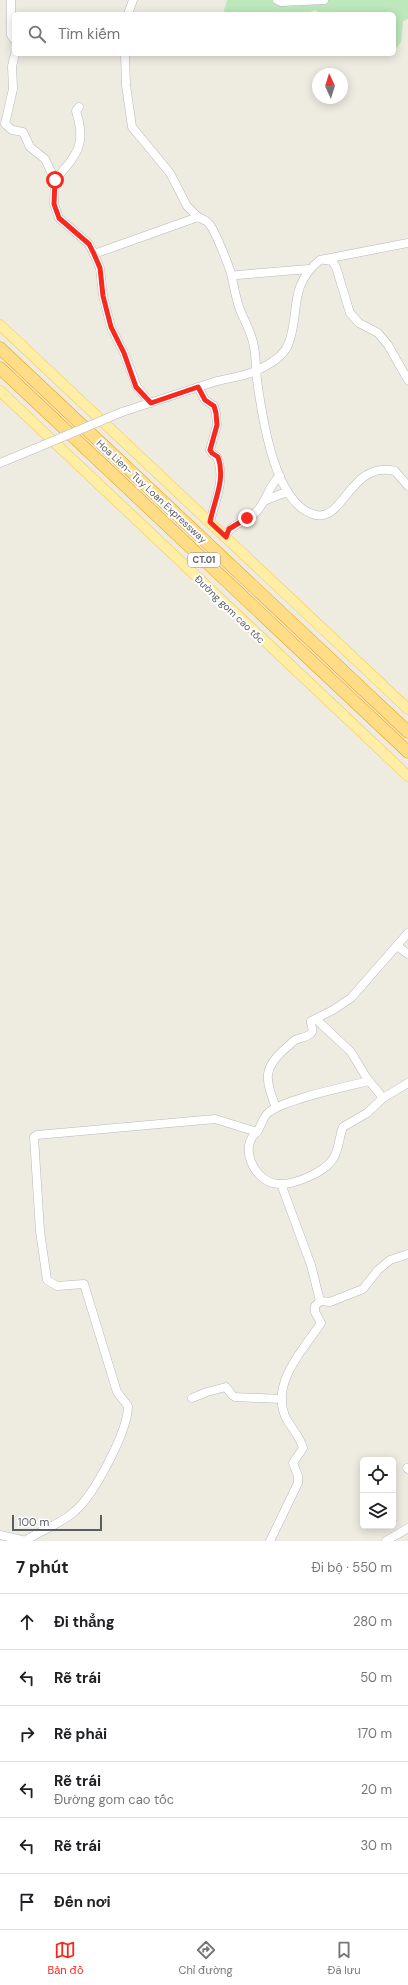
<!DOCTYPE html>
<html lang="vi">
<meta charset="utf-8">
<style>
:root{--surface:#fff;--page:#f2f2f2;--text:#202124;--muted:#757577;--line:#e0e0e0;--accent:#f7291e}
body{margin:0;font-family:"DM Sans",sans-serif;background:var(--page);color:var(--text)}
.controls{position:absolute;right:12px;bottom:12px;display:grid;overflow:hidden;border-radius:6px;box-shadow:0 2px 10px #0003}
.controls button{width:36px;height:36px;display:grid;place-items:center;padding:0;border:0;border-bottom:1px solid var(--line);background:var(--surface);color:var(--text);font:20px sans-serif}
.compass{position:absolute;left:312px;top:68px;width:36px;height:36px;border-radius:50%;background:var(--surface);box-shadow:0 2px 10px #0003;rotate:356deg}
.scale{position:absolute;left:12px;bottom:10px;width:90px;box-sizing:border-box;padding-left:4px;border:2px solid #595e63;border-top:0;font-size:11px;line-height:14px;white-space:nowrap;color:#595e63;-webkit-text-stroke:3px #fff;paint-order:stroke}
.stop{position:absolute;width:12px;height:12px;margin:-9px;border:3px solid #f7291e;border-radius:50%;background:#fff}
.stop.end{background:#f7291e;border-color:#fff;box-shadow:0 1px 4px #0008}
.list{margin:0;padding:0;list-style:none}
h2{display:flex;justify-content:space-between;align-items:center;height:52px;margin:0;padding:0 16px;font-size:17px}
h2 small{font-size:13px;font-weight:400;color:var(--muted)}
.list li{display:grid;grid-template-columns:26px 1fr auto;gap:12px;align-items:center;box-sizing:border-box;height:56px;padding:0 16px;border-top:1px solid var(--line)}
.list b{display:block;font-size:15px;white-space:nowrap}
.list p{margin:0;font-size:13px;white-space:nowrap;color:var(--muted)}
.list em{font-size:13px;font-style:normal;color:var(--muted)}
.icon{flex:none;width:22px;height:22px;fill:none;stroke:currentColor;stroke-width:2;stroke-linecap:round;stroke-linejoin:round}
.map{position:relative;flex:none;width:408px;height:1541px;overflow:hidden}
.search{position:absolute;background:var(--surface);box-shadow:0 2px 10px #0003;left:12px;right:12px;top:12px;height:44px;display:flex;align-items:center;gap:10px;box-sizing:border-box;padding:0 14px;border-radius:6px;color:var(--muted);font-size:15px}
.sheet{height:388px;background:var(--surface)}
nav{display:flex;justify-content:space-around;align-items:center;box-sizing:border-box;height:56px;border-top:1px solid var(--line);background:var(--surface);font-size:11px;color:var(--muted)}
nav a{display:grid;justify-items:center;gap:2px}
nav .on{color:var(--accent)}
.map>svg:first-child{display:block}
.green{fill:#bce8bb}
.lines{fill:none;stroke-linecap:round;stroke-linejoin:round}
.minor-casing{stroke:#b6babf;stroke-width:9}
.major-casing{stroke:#fdc64b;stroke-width:11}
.highway-casing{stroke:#ef9e00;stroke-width:13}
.minor{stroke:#fff;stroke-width:8}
.major{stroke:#ffeea5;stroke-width:10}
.highway{stroke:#ffdd87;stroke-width:12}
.minor-bridge-casing{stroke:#b6babf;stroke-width:9;stroke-linecap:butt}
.minor-bridge{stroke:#fff;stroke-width:8}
.route{stroke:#f7291e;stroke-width:5}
.labels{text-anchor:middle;stroke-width:4;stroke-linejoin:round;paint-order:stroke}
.shield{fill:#fff;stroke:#8b8e92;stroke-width:1}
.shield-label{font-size:9px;font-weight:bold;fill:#595e63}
.street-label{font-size:10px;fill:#595e63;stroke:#fff}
</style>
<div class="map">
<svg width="408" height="1541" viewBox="0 0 408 1541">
<rect width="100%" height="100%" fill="#eeebe1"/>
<polygon class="green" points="227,0 408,0 408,19 403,21 401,42 394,51 394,14 322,14 315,10 304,14 223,14"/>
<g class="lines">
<defs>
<g id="minor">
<polyline points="11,0 11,35 14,39"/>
<polyline points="277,0 281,2 324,0"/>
<polyline points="128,14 133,0"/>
<polyline points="15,54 12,66 13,89 5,124 12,130 23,132 30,147 45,159 55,180 54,204 59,218 89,244 94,254 100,268 103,296 111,327 124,353 137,387 151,403"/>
<polyline points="125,54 126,85 132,127 170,173 187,206 198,217"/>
<path d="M55 180C77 154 87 145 76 111L79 107"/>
<path d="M94 254 198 217C202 219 208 221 210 225 215 231 231 270 232 278 234 287 236 298 239 307 244 321 252 332 254 347 256 358 256 369 257 380 262 415 274 506 316 515 344 521 351 460 395 471L408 486"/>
<polyline points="325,260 332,261 336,267 350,313 359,323 378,333 388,345 408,380"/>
<polyline points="232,277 237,275 309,269"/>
<path d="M198 387 205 400 214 406 216 413 217 425 210 450 212 453 217 457C226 479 215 501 210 522"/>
<path d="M122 412C152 402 183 392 214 382 228 378 243 377 255 371 267 366 282 358 288 345 301 313 287 287 320 260L408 243"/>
<polyline points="0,463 34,449"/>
<polyline points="264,501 281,494 287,493"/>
<path d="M226 537C227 526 248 520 256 512 267 502 268 485 280 476"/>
<polyline points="397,946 408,954"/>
<polyline points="317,1020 351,1052 366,1077 383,1098"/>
<path d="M276 1108C266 1080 261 1069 286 1048 289 1046 292 1042 295 1040 301 1037 308 1038 312 1032 314 1028 310 1025 311 1021L333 1010 351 998 408 933"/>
<path d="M257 1132C239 1146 253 1178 273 1183 289 1188 324 1173 333 1159 339 1150 339 1137 343 1127L367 1113 383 1098 408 1083"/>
<polyline points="281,1184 311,1265 320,1301"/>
<polyline points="320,1301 330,1302 363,1289 378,1270 390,1260 408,1254"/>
<polyline points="192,1398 207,1392 226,1387 232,1395 235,1397 282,1399"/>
<polyline points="407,1468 408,1469"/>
<polyline points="0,1535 26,1541"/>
<path d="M25 1541C41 1530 61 1524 75 1511 94 1495 128 1431 128 1406L117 1392 84 1284 57 1286 47 1280 40 1231 34 1137 37 1135 215 1119 257 1132C261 1127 262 1119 267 1114 279 1100 349 1086 369 1081"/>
<path d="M270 1541 298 1483V1476L293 1463 303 1448C300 1436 290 1427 285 1416 271 1382 304 1349 321 1323L315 1312V1306L320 1301"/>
<polyline points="386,1541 408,1528"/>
</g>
<g id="major">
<polyline points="0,325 408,709"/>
<polyline points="0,391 408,776"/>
</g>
<g id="highway">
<polyline points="0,348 408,732"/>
<polyline points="0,368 408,752"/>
</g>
</defs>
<use href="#minor" class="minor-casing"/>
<use href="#major" class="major-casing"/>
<use href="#highway" class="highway-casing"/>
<use href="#minor" class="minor"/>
<use href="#major" class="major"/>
<use href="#highway" class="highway"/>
<defs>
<polyline id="minor-bridge" points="34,449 122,412"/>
</defs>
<use href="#minor-bridge" class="minor-bridge-casing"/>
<use href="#minor-bridge" class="minor-bridge"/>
</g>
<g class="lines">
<path class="route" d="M55 180 54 204 59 218 89 244 94 254 100 268 103 296 111 327 124 353 136 387 151 403 198 387 205 400 214 406 216 413 217 425 210 450 212 453 218 457C226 479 214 501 210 522L226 537 229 529 247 518"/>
</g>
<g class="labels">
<rect class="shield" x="188" y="553" width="32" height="14" rx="3"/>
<g class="shield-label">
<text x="204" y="563">CT.01</text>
</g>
<g class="street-label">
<text transform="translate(152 491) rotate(43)" y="4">Hoa Lien- Tuy Loan Expressway</text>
<text transform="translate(230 609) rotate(44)" y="4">Đường gom cao tốc</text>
</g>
</g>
</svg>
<div class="controls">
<button><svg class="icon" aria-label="locate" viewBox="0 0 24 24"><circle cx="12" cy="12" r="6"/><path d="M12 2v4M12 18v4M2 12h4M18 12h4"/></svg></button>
<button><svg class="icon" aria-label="layers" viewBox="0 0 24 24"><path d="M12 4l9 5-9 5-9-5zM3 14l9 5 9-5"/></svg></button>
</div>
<svg class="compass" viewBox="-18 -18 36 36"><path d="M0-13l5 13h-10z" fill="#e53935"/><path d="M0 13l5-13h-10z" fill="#757577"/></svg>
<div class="scale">100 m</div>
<div class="stop" style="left:55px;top:180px"></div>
<div class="stop end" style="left:247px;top:518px"></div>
<div class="search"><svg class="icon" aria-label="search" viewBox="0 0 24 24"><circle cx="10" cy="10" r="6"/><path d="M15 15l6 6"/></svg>Tìm kiếm</div>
</div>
<section class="sheet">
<h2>7 phút<small>Đi bộ · 550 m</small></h2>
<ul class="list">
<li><svg class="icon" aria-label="ahead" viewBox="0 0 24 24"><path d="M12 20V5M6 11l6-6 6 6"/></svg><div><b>Đi thẳng</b></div><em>280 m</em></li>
<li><svg class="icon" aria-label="left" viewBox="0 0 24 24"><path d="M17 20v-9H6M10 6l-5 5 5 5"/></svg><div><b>Rẽ trái</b></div><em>50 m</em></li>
<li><svg class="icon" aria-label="right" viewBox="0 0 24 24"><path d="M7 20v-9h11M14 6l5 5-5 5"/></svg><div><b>Rẽ phải</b></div><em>170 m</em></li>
<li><svg class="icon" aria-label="left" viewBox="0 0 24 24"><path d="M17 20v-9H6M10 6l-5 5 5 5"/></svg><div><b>Rẽ trái</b><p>Đường gom cao tốc</p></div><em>20 m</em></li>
<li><svg class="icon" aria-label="left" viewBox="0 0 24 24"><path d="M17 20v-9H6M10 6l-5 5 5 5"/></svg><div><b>Rẽ trái</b></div><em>30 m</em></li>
<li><svg class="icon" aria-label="arrive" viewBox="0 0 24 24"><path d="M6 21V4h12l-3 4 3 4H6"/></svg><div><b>Đến nơi</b></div></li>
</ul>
</section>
<nav>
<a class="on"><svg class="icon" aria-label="map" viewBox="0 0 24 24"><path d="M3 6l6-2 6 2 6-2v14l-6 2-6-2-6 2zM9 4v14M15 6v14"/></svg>Bản đồ</a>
<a><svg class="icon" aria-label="directions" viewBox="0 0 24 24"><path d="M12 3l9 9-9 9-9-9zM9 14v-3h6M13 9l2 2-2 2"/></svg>Chỉ đường</a>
<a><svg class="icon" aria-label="saved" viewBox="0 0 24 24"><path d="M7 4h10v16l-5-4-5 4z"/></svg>Đã lưu</a>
</nav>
